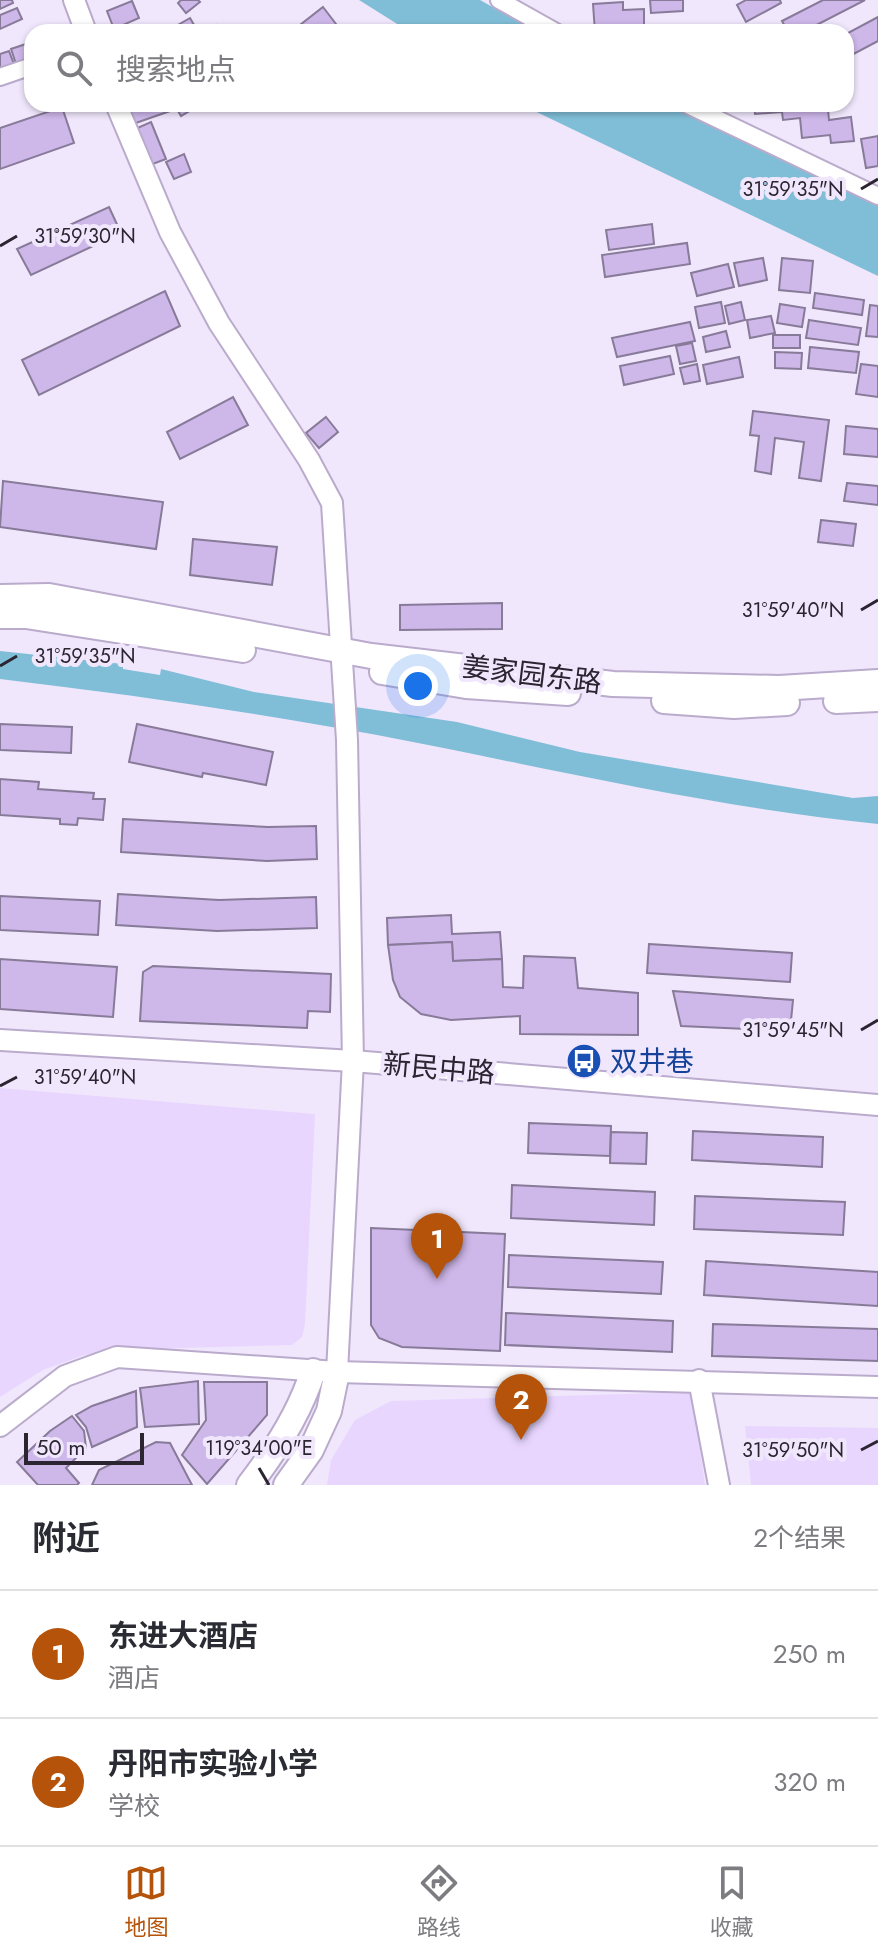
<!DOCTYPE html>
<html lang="zh">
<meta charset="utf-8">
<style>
:root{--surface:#fff;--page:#f7f7f7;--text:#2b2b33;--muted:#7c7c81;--line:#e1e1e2;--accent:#b45309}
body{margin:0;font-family:Jost,"Noto Sans SC",sans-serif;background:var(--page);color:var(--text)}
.scale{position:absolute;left:24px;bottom:20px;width:120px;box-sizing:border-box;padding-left:8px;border:4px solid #2a2531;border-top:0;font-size:22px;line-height:28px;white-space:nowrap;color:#2a2531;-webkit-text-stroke:6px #f0e7fc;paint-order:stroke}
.you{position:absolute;left:418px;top:686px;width:28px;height:28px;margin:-20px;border:6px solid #fff;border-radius:50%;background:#1a73e8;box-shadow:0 0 0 12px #1a73e833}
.badge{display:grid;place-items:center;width:52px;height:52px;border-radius:50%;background:var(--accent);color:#fff;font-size:26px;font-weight:700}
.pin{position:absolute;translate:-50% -66px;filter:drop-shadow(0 2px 4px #0008)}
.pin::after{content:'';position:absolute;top:42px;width:28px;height:24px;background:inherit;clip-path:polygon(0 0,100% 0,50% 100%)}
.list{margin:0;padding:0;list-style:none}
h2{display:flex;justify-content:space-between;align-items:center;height:104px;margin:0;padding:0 32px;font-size:34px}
h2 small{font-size:26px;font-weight:400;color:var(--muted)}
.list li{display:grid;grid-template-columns:52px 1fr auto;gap:24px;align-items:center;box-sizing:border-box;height:128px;padding:0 32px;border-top:2px solid var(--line)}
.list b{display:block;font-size:30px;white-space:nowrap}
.list p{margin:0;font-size:26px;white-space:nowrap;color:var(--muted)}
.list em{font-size:26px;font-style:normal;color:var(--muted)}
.icon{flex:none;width:44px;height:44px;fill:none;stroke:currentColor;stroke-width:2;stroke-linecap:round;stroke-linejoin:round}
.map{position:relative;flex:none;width:878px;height:1485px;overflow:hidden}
.search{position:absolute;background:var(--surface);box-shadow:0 2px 6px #0004;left:24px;right:24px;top:24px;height:88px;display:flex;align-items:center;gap:20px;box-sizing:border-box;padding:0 28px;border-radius:24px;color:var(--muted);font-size:30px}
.sheet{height:360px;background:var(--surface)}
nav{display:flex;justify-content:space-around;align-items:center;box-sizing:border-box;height:112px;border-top:2px solid var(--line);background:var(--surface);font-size:22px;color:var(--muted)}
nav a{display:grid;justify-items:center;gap:4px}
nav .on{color:var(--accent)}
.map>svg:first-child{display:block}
.built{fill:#e8d6ff}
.water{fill:#80bed7}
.building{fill:#ceb7e9;stroke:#887a99;stroke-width:2}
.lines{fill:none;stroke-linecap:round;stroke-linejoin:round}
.minor-casing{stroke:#baabcc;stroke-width:20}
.tertiary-casing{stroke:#baabcc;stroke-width:24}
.secondary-casing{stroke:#baabcc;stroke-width:28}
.minor{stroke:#fff;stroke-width:16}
.tertiary{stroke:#fff;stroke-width:20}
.secondary{stroke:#fff;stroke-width:24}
.ticks{fill:none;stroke:#2a2531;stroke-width:3}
.labels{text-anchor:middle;stroke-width:8;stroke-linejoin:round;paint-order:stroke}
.street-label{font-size:28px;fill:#2a2531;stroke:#f0e7fc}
.transit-label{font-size:28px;fill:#164399;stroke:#f0e7fc;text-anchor:start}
.ticks-label{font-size:20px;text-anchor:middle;fill:#2a2531;stroke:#f0e7fc;stroke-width:8;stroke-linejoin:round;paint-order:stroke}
</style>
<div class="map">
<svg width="878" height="1485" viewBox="0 0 878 1485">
<rect width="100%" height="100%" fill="#f0e7fc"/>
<g class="built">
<polygon points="0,1088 315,1114 305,1324 302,1337 292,1345 142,1349 84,1355 43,1370 0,1397"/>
<polygon points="692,1392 705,1485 327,1485 331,1460 355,1420 391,1401"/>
<polygon points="745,1426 878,1428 878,1485 751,1485"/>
</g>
<g class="water">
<polygon points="359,0 480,0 537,32 410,32"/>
<polygon points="520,104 668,104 878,204 878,276"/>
<path d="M0 651 123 664V669L160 675 161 669 254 692 457 722 580 752 853 798 878 796V824C709 807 544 767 377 735 252 712 126 694 0 679Z"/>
</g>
<g class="building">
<polygon points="0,0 12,0 13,3 0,9"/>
<polygon points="181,0 198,0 200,2 186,13 178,3"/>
<polygon points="650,0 683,0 683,11 651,13"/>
<polygon points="746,0 780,0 781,3 746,22 737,5"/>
<polygon points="823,0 865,0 803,32 788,32 782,21"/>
<polygon points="132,1 139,18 114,29 107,11"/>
<polygon points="623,2 623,10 644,9 644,29 668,27 668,32 595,32 593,4"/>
<polygon points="323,7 336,24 325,32 291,32"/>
<polygon points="17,8 22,19 0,29 0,15"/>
<polygon points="878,17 878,41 848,57 846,34"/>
<polygon points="190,18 197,30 192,32 172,32 171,29"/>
<polygon points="216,25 221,32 204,32"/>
<polygon points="69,26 71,32 49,32"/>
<polygon points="32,42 32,61 17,67 11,49"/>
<polygon points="9,51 15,67 0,72 0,54"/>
<polygon points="145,104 168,104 170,111 133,124 128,110"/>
<polygon points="174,104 201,104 181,116"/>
<polygon points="754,104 805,104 806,111 828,109 829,120 851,117 854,141 831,143 830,135 802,138 800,118 783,120 782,112 755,114"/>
<polygon points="62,107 74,143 0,169 0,128"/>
<polygon points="151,122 166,159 150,165 135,129"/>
<polygon points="878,136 878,166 866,168 861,139"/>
<polygon points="184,154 191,172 174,179 166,162"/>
<polygon points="109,207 121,233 31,275 17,249"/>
<polygon points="652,224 654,244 609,250 606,230"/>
<polygon points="687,243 690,264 605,277 602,255"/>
<polygon points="763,258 767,280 739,286 734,263"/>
<polygon points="782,258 813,261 810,293 779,290"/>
<polygon points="728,264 734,287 697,296 691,273"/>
<polygon points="165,291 180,326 39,395 22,360"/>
<polygon points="815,293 864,300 862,315 813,308"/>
<polygon points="721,302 725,323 699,328 695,307"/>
<polygon points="741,302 745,320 729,324 725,306"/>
<polygon points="780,304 805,308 802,327 777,323"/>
<polygon points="870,305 878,306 878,337 866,336"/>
<polygon points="771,316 775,333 750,338 747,320"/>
<polygon points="809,320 861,328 858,345 806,338"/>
<polygon points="690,322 695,341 617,357 612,338"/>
<polygon points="726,331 730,347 706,352 703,337"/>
<rect x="773" y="335" width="27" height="13"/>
<polygon points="692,343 696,361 680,364 676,346"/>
<polygon points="810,347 859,352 856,373 808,368"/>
<polygon points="775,352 802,353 801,369 775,368"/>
<polygon points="670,356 674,374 624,385 620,366"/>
<polygon points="739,357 743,377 707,384 703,365"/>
<polygon points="697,364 700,381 684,384 680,368"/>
<polygon points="861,364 878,366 878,397 856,394"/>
<polygon points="233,397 248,425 180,459 167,432"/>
<polygon points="753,411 829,420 821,481 799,478 804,442 775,438 771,474 755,471 759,436 750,435"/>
<polygon points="326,417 338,432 319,448 306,433"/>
<polygon points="846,426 878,429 878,457 844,454"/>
<polygon points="3,481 163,502 156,549 0,527"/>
<polygon points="847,483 878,486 878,505 844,501"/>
<polygon points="821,520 856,524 853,546 818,542"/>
<polygon points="193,539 277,547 272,585 190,575"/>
<polygon points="502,603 502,629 400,630 400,605"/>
<polygon points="0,724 72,727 71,753 0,750"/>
<polygon points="137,724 273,752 266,785 203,773 202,777 129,762"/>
<polygon points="0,779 39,782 38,789 94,793 93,799 105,799 103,820 78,818 77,825 60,824 60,819 0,815"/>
<polygon points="123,819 268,827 316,826 317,859 267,861 121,852"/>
<polygon points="118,894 219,900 316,897 317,928 217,931 116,925"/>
<polygon points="0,896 100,901 98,935 0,930"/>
<polygon points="451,915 452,934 500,932 502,959 453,961 452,942 388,945 387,918"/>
<polygon points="452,942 453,961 502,959 503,987 523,988 524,956 575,958 578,988 638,993 638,1035 520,1034 520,1016 451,1020 421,1014 400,997 393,980 388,945"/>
<polygon points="649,944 792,953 790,982 647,973"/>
<polygon points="0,959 117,967 113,1017 0,1009"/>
<polygon points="153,966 331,974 330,1012 308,1011 307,1028 140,1021 143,972"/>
<polygon points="673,991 793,1000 790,1031 681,1026"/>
<polygon points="529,1123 611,1126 610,1156 528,1153"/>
<polygon points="693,1131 823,1137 822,1167 692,1160"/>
<polygon points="611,1132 647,1133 646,1164 610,1163"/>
<polygon points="512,1185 655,1192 654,1225 511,1218"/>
<polygon points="695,1196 845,1202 843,1235 694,1229"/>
<polygon points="371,1228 505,1234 500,1351 402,1347 379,1338 371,1325"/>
<polygon points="509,1255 663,1262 661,1294 508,1287"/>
<polygon points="706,1261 878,1272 878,1306 704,1295"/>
<polygon points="506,1313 673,1321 672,1352 505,1345"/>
<polygon points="713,1324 878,1329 878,1361 712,1356"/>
<polygon points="198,1381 199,1424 145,1427 140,1388"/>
<polygon points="204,1382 267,1382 267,1415 207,1484 182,1455 206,1420"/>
<polygon points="136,1391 137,1427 92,1447 86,1427 76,1415 92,1406"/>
<polygon points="72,1416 84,1431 86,1448 66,1468 79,1483 77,1485 38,1485 17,1462 50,1431"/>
<polygon points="156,1442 170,1443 192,1485 92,1485 99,1470"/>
</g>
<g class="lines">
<defs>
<g id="minor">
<polyline points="499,0 556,32"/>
<polyline points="0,77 32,66"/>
<polyline points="686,104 878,196"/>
</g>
<g id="tertiary">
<polyline points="74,0 86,32"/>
<polyline points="116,104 170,232 219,323 309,460 332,503 347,740 353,1061 337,1372"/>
<polyline points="0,1040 353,1061 878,1105"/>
<polyline points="699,1380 719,1485"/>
<polyline points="0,1426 65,1376 117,1357 337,1372 878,1387"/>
</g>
<g id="secondary">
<polyline points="0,597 49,596 371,656 613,684 779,688 878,682"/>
<polyline points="0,616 26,616 243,650"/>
<polyline points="382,672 466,686 568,693"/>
<polyline points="664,701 734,706 787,703"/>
<polyline points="836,701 878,699"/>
<path d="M249 1485C276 1450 300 1413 313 1371"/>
<polyline points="286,1485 311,1450 329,1411 337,1372"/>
</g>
</defs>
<use href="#minor" class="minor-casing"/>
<use href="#tertiary" class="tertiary-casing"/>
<use href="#secondary" class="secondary-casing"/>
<use href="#minor" class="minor"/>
<use href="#tertiary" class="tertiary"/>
<use href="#secondary" class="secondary"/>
</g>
<path class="ticks" d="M861 189 878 179M0 246 17 236M861 610 878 600M0 666 17 656M861 1030 878 1020M0 1086 17 1077M861 1450 878 1441M259 1468 269 1485"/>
<defs>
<symbol id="bus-disc" viewBox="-11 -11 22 22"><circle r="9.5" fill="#1a4fb4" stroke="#f0e7fc"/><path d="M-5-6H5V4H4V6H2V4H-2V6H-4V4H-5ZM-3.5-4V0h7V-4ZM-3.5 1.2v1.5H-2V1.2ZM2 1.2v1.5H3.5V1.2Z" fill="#fff"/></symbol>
</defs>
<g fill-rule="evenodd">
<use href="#bus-disc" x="564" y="1041" width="40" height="40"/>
</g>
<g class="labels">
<g class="street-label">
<text transform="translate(532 674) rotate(7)" y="10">姜家园东路</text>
<text transform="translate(439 1068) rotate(5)" y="10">新民中路</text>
</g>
<g class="transit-label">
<text x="610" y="1071">双井巷</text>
</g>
</g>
<g class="ticks-label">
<text x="793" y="196">31°59'35"N</text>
<text x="85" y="243">31°59'30"N</text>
<text x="793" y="617">31°59'40"N</text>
<text x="85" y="663">31°59'35"N</text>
<text x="793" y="1037">31°59'45"N</text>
<text x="85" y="1084">31°59'40"N</text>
<text x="259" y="1455">119°34'00"E</text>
<text x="793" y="1457">31°59'50"N</text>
</g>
</svg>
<div class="scale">50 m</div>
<div class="you"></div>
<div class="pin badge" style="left:437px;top:1279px">1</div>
<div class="pin badge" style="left:521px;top:1440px">2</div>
<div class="search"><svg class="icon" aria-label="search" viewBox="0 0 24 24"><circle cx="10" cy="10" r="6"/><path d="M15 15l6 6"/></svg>搜索地点</div>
</div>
<section class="sheet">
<h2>附近<small>2个结果</small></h2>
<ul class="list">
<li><span class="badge">1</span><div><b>东进大酒店</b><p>酒店</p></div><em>250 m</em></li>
<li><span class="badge">2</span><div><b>丹阳市实验小学</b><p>学校</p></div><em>320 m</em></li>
</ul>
</section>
<nav>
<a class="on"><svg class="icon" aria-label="map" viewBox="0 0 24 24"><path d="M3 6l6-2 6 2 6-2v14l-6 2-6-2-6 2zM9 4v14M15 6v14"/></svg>地图</a>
<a><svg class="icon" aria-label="directions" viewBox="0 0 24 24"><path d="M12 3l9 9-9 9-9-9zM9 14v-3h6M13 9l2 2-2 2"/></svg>路线</a>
<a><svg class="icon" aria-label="saved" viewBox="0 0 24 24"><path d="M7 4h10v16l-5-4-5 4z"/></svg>收藏</a>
</nav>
